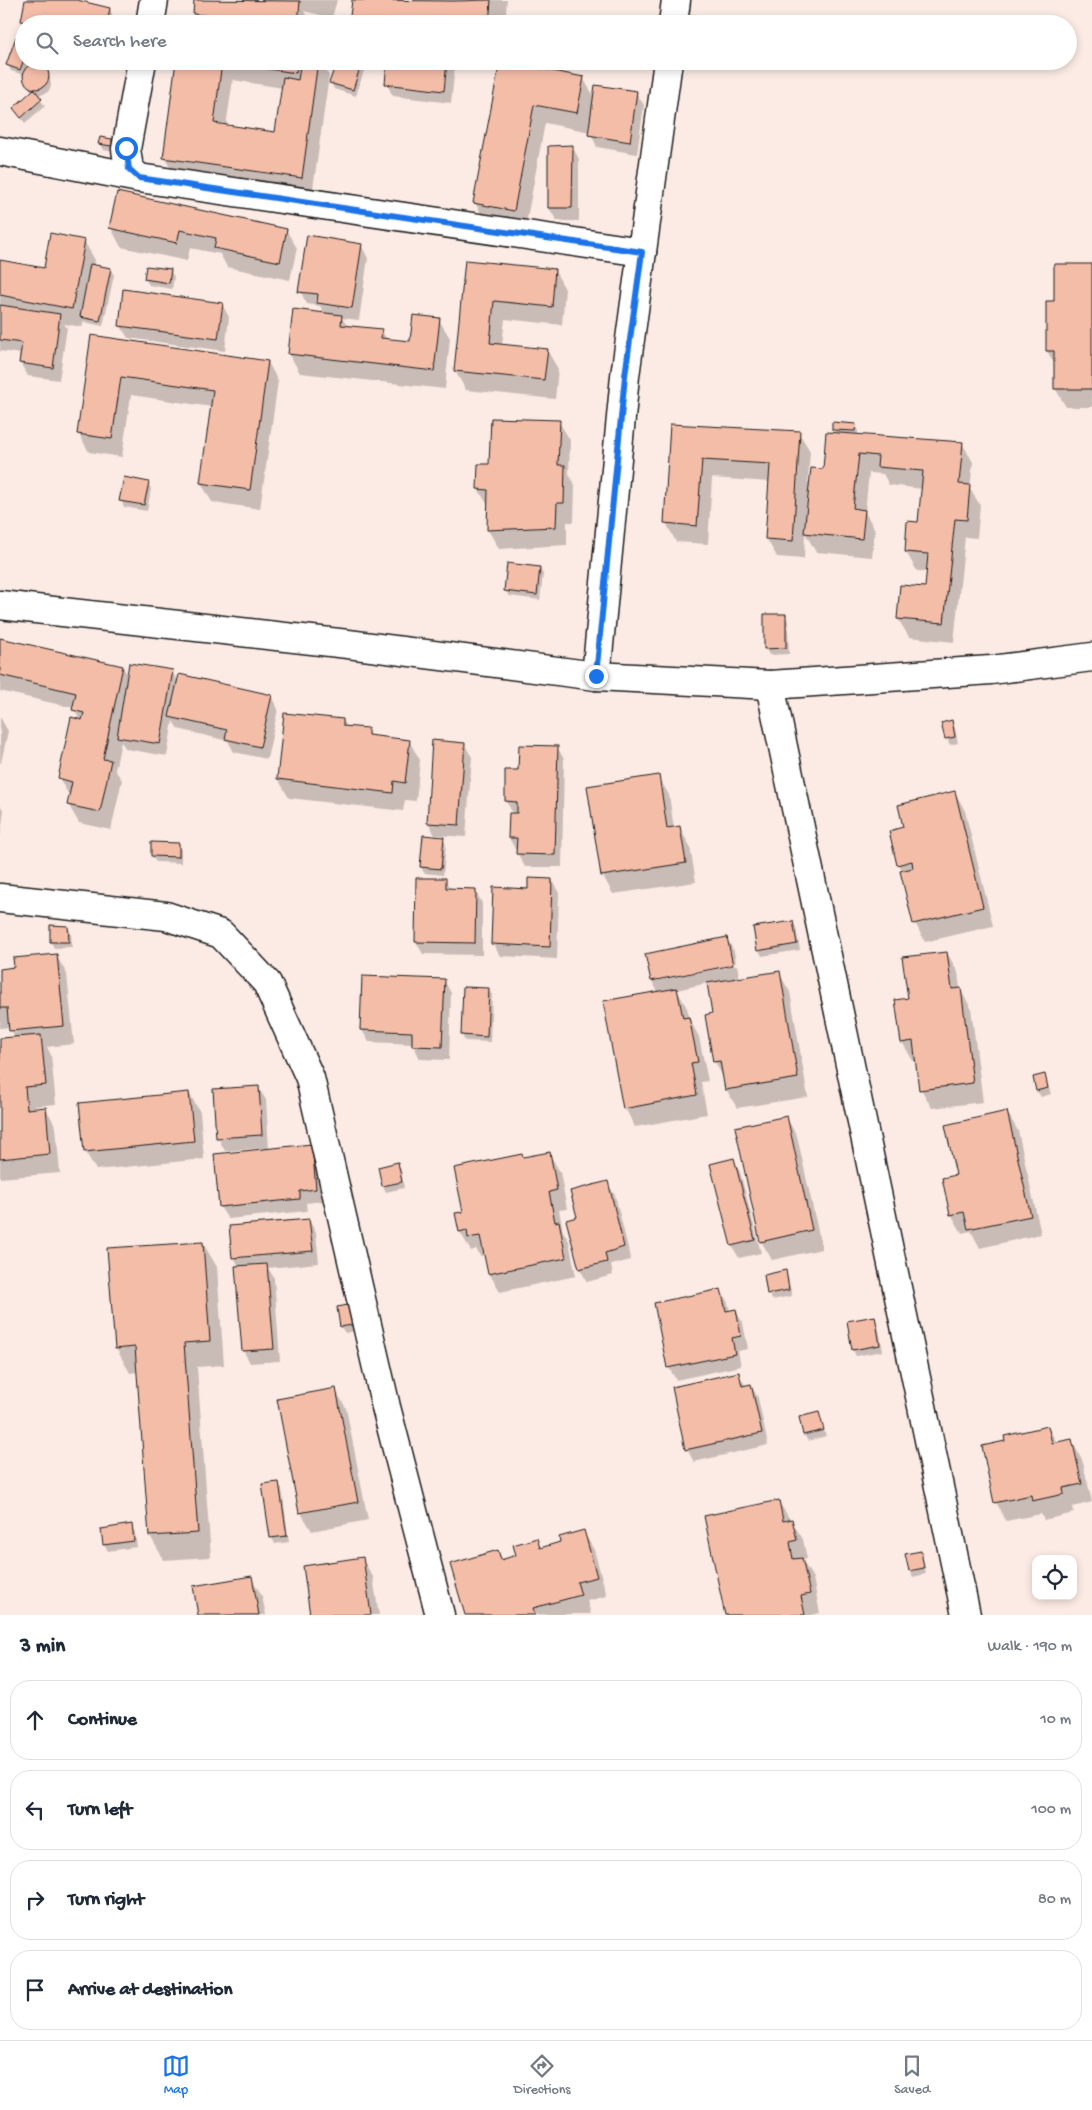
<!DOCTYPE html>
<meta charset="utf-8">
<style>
:root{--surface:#fff;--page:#f6f6f7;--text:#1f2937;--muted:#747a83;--line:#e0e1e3;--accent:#1a73e8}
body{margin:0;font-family:"Gochi Hand",sans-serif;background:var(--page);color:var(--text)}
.controls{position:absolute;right:15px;bottom:15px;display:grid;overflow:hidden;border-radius:10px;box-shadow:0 2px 8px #0003}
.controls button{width:45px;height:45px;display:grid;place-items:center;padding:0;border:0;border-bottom:1px solid var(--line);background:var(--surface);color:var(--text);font:25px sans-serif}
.stop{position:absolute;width:15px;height:15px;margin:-11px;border:4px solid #1a73e8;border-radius:50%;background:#fff}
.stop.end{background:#1a73e8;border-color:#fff;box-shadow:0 1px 5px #0008}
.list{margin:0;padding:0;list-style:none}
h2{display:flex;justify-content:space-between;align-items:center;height:65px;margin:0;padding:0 20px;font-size:21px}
h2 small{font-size:16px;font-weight:400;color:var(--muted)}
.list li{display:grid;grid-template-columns:32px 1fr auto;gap:15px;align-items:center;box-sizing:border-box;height:80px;margin:0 10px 10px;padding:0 10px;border:1px solid var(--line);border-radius:20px}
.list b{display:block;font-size:19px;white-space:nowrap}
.list em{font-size:16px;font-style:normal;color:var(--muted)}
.icon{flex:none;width:28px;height:28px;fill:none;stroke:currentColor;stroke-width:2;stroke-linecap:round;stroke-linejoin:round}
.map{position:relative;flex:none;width:1092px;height:1615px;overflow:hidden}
.search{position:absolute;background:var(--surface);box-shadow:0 2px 8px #0003;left:15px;right:15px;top:15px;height:55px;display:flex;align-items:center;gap:12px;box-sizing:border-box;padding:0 18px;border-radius:28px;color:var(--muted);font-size:19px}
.sheet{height:425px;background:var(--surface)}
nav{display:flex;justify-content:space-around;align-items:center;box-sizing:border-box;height:70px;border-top:1px solid var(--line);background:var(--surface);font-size:14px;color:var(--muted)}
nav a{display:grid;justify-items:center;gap:2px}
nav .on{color:var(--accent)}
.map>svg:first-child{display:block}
.shadow{fill:#0003;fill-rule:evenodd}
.building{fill:#f4bda8;stroke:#1c1c1c}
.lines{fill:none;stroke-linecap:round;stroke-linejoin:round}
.minor-casing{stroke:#1c1c1c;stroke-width:31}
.minor{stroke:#fff;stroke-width:28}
.route{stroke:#1a73e8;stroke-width:6}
</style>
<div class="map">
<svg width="1092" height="1615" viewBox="0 0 1092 1615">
<rect width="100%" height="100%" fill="#fcebe5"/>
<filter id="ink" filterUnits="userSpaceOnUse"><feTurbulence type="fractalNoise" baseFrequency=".02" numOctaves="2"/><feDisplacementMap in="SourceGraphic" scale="10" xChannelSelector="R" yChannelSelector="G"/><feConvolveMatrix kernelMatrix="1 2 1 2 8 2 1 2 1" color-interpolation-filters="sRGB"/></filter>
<g filter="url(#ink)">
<g class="shadow">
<polygon points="27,0 71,0 110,9 116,24 24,24 22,20"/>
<polygon points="195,0 337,0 332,18 304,11 306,15 305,24 200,24 194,13"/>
<polygon points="353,0 507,0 505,24 351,24"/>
<polygon points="24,41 24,61 28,61 25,69 34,65 41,66 50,78 51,86 48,92 41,95 36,94 45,106 25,123 14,108 32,92 25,82 24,75 11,71 8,65"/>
<path d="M178 61H321L329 76 312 196 175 176 164 157ZM233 80 283 88 276 133 226 126Z"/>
<polygon points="338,61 367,61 356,96 334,89 331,82"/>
<polygon points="388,61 500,61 583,78 595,98 636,93 644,105 637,154 597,147 590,132 545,123 525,229 486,221 475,203 501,67 452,61 455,67 451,103 393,96 386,83"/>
<polygon points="112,140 115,146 115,152 103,150 100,144"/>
<polygon points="572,146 579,159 579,221 557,221 549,208"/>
<polygon points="111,228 286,230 297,248 290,280 227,267 220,254 190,248 187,261 121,247"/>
<polygon points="84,241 95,260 94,266 110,269 114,275 103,326 83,322 83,327 64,324 67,328 59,380 28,376 20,363 21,354 0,351 0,261 45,269"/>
<polygon points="361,245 368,258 359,320 342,318 348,327 382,331 387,340 411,342 439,320 450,338 445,389 300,373 289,354 325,314 320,306 307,304 300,291"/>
<polygon points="466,261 555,271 565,289 562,325 505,319 502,345 547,350 558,369 555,399 466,390 455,371"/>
<polygon points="1092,265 1092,407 1066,407 1055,388 1055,365 1047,351 1047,303 1055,303"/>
<polygon points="170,270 174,277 172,289 149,285 145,279"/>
<polygon points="222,304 229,317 225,351 128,338 120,325"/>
<polygon points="92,336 268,362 278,381 260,509 212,502 201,483 212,407 131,395 122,457 89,452 78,433"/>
<polygon points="559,422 570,440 569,474 575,485 574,522 567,522 567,545 499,549 488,530 489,507 478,489 491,466"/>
<polygon points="672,425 799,433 810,451 808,482 811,482 824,470 836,434 834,429 855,425 858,431 858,435 962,443 973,462 970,489 980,505 977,538 965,537 954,642 909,637 898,619 927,589 928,572 917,571 906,552 908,522 920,523 923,489 889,485 883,474 869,473 865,512 875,530 872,557 816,552 805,533 804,559 777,557 766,538 770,482 712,478 708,544 676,542 666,523"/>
<polygon points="148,483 151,489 147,511 124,507 121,500"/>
<polygon points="540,568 543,574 540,600 509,596 505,590"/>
<polygon points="785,615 788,621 789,654 769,655 766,649"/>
<polygon points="0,639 123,667 128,676 172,671 178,682 271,696 278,709 267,759 234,752 228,741 178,729 173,721 167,756 126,749 121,742 115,770 122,780 111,830 79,823 68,804 70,797 59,778 80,721 74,708 0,691"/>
<polygon points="0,717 8,731 1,763 0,763"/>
<polygon points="343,720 347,727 367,730 371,737 409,741 420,760 416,801 405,800 403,811 289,798 278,779"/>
<polygon points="951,722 955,728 958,743 950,745 947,739"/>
<polygon points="464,744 472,757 466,837 436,835 436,837 428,822"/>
<polygon points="557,747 564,759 562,867 525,867 509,838 514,815 506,801 519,771"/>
<polygon points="658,776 669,795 674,828 679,827 690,846 696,882 613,894 603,876"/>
<polygon points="955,792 965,811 993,926 925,942 915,923 903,872 899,864 905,828"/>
<polygon points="0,805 4,811 0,838"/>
<polygon points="443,838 446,844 443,875 424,873 421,867"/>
<polygon points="178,844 181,850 181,863 156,862 152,856"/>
<polygon points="445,880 451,890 475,890 482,903 482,955 423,954 416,942"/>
<polygon points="552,880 559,893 557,959 500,956 493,944 529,890"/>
<polygon points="792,922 796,928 800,950 762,956 759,950"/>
<polygon points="68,927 71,933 72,947 54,948 51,942"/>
<polygon points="726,938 734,951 736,963 654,979 654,981 737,965 740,979 779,973 790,992 808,1097 737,1108 726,1089 724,1079 715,1062 706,1016 714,1014 708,983 677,990 687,1008 690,1020 699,1037 708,1081 701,1082 707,1114 635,1127 625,1108 605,1002 658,992 652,981 647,955"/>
<polygon points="947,953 958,972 960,989 971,1008 983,1102 932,1108 921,1089 917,1061 913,1061 902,1042 909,999"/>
<polygon points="56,955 67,974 74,1044 47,1047 51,1055 56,1104 35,1106 35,1109 46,1108 56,1127 60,1173 0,1178 0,1039 15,1038 10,1027 0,1028 0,970 15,968"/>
<polygon points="444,980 451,993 449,1060 420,1059 413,1044 369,1042 362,1030"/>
<polygon points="488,989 492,995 490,1042 465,1041 462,1035"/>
<polygon points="1045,1076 1051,1094 1041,1097 1037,1091"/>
<polygon points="258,1087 266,1100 269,1150 311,1145 318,1158 323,1201 306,1203 307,1211 228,1219 220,1207 263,1148 225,1151 218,1138"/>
<polygon points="189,1093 200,1112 204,1159 96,1170 85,1151"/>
<polygon points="1007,1112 1018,1131 1041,1234 980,1248 971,1231 962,1233 951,1214 958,1176"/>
<polygon points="786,1117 797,1136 822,1249 772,1260 761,1241"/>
<polygon points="549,1153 560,1172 567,1209 559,1210 563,1231 569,1241 576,1276 500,1292 489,1273 486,1255 480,1256 476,1249 471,1251 460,1232 456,1214 465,1213 523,1158"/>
<polygon points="733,1160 740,1172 761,1253 739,1258 732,1246 711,1165"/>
<polygon points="397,1164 401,1170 404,1188 386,1192 383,1186"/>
<polygon points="607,1183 615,1195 631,1260 611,1265 613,1275 587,1282 580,1269 568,1221 578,1218"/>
<polygon points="309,1220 316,1233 319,1263 268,1268 274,1278 280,1361 250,1363 243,1350 239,1267 234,1257"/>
<polygon points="203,1243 217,1267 224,1365 197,1367 211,1557 164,1560 150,1536 138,1372 130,1373 116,1348"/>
<polygon points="785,1271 788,1277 792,1296 772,1300 769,1294 765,1276"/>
<polygon points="721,1290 728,1303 730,1312 735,1310 743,1323 748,1349 738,1351 741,1366 676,1380 669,1368 656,1304"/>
<polygon points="338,1308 360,1330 345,1333 341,1327"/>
<polygon points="875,1318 878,1324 883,1351 856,1356 853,1350"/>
<polygon points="738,1374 746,1386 751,1385 758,1398 768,1445 694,1462 687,1449"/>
<polygon points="335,1389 346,1408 368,1520 312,1531 301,1513"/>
<polygon points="818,1413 826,1436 808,1441 804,1435"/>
<polygon points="1048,1427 1057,1443 1071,1440 1082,1459 1092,1502 1073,1507 1074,1513 1044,1520 1041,1514 1006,1521 996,1502 1006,1442"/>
<polygon points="278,1483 282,1489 289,1542 275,1544 272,1538 263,1485"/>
<polygon points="778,1501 803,1539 807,1559 802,1560 813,1578 820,1613 811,1615 726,1615"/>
<polygon points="131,1526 135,1532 137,1547 108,1551 104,1545"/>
<polygon points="583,1531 594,1550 607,1596 587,1601 591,1614 466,1615 498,1551 503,1560 517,1556 536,1540 542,1549 562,1543"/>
<polygon points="920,1552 923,1558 926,1574 913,1577 910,1570"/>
<polygon points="362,1558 373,1577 379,1615 312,1615"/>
<polygon points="251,1577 262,1596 266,1615 199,1615"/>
</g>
<g class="building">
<polygon points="25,0 77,0 110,8 107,24 34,24 21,21"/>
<polygon points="194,0 300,1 298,24 281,24 193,14"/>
<polygon points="352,0 454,1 491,0 489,24 349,24"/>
<polygon points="16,37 24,39 24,59 20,70 6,65"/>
<polygon points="176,61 298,61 296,73 222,62 214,123 275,132 283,77 298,80 301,61 318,61 302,178 163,158"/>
<polygon points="337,61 362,61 353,90 329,83"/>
<polygon points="387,61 447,61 444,91 385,84"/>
<polygon points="500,61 584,77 577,113 534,105 514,211 473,203"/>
<circle cx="36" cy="76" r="13"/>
<polygon points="595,85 637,91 630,142 588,135"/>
<polygon points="34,89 42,99 21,118 13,108"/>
<polygon points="100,137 112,139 112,146 98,144"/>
<polygon points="573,145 572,208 548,208 548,146"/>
<polygon points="117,192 287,229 280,262 214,248 216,238 180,230 177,243 109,228"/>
<polygon points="50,233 85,240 72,309 0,295 0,260 44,268"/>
<polygon points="307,235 362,244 352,308 317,303 318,294 298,292"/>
<polygon points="465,260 555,269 552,307 494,301 490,343 548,349 544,380 454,371"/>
<polygon points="90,264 111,268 100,321 80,317"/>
<polygon points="1054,264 1092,264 1092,389 1054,389 1054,351 1046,351 1046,301 1054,301"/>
<polygon points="146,266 171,269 169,283 144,279"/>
<polygon points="123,289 223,303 218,339 119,326"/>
<polygon points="0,305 60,314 53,368 19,363 22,343 0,340"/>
<polygon points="293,309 342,315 341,325 382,329 381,338 410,341 413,315 440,318 434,371 288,354"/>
<polygon points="91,335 268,361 250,490 200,483 213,390 121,377 112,439 77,434"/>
<polygon points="491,418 560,420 558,465 565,465 564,503 557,503 556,527 487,530 488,490 477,489 478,464 489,464"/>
<polygon points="832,422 856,424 855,431 832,430"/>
<polygon points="670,424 800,431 793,541 765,539 770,464 702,460 697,526 664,523"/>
<polygon points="826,432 963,442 959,484 970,485 967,520 955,519 944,623 897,619 900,585 925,587 928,554 905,552 907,521 918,522 923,471 877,467 878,456 859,454 853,508 865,510 862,539 804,533 811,468 823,469"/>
<polygon points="124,477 149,482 144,505 119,501"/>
<polygon points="507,563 540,567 537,595 504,591"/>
<polygon points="764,614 786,614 786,648 764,649"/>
<polygon points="0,638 123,666 103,759 111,760 100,812 67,805 72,782 58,778 71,717 82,720 84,713 72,710 76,693 0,675"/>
<polygon points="129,663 173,670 160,744 117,737"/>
<polygon points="179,674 272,695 260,747 225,739 227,730 169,717"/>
<polygon points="284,713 343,719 343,726 368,728 368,735 410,740 405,783 394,781 393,793 277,779"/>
<polygon points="952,720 955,737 945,739 941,723"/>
<polygon points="432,740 465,743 459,825 427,823"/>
<polygon points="519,745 558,746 555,855 516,854 517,838 508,838 509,813 517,813 517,802 505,801 505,770 518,770"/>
<polygon points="659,775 667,828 680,826 686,863 601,876 587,786"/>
<polygon points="955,791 983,907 913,924 900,871 913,868 912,861 897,865 889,831 903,827 898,805"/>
<polygon points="423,835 444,837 441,869 420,867"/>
<polygon points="151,842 179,843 179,857 151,856"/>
<polygon points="416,878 446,878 446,888 476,889 475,943 415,942"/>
<polygon points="528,878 552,879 550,947 491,944 493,887 528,889"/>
<polygon points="793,921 797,944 757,951 753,927"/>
<polygon points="50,925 68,926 69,942 50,942"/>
<polygon points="727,937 733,965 651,981 645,954"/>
<polygon points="947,952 952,989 961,988 973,1083 919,1090 913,1041 901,1043 895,1000 908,998 902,957"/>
<polygon points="57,954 64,1026 9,1031 7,1008 0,1008 0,969 14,967 13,958"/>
<polygon points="780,971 798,1078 725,1090 720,1061 713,1062 705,1015 712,1013 707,983"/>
<polygon points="362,976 445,979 442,1047 412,1046 412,1032 360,1030"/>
<polygon points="463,987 489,988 487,1037 461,1035"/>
<polygon points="677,988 683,1018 689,1017 698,1062 691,1063 697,1095 623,1109 603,1001"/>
<polygon points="41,1035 46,1085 25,1087 27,1109 46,1107 50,1154 0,1159 0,1038"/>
<polygon points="1045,1074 1048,1088 1036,1091 1033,1077"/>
<polygon points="259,1086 262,1135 216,1138 213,1089"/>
<polygon points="189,1092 194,1141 84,1152 79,1103"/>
<polygon points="1007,1111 1031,1216 968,1229 964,1212 950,1215 942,1178 956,1175 945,1125"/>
<polygon points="787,1116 812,1230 760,1242 735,1127"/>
<polygon points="312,1144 316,1189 300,1191 300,1199 219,1207 214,1154"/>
<polygon points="550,1152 557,1190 549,1192 555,1222 559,1221 566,1258 488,1274 480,1236 468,1238 467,1230 459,1232 455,1213 463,1212 454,1168 522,1154 523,1157"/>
<polygon points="734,1158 755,1240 731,1246 710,1164"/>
<polygon points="398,1162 402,1182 382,1186 378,1167"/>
<polygon points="608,1181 624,1247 605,1253 607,1262 579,1269 566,1220 577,1217 570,1191"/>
<polygon points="309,1219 313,1251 232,1258 229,1226"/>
<polygon points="203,1242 210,1341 184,1343 198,1533 149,1536 135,1347 115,1349 107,1248"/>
<polygon points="267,1264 274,1349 242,1351 235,1266"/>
<polygon points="786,1270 789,1290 767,1294 764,1275"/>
<polygon points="721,1289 726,1311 736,1309 741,1336 732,1338 735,1354 667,1368 654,1303"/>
<polygon points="354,1304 358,1324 340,1327 337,1307"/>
<polygon points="875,1316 880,1345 852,1350 847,1321"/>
<polygon points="739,1372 742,1386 751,1384 762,1433 685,1450 672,1387"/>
<polygon points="336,1388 358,1502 299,1513 277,1399"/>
<polygon points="819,1412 824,1430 803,1435 799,1417"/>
<polygon points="1048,1426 1052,1443 1072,1439 1082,1484 1063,1488 1064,1494 1032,1501 1031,1495 994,1503 982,1446 1005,1441 1004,1436"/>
<polygon points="279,1482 287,1536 270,1538 262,1484"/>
<polygon points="779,1500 783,1521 792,1519 797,1540 790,1542 793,1559 802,1558 810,1594 801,1596 805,1615 725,1615 704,1516"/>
<polygon points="132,1524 134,1541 103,1545 101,1529"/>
<polygon points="584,1530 597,1577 577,1582 581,1595 533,1608 535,1615 465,1615 450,1564 498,1550 501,1560 516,1555 513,1545 537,1538 540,1548 560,1542 559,1537"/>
<polygon points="921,1551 924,1568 909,1571 905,1554"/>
<polygon points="363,1557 371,1615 310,1615 303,1566"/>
<polygon points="252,1576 259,1615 198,1615 193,1586"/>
</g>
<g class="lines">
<defs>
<g id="minor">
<polyline points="150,24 154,0"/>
<polyline points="673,24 676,0"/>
<polyline points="142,61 126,149 129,169 139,178 642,252"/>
<polyline points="0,151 139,178"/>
<polyline points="0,605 348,644 596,676 770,685 991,670 1092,657"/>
<polyline points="596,676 625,376 668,61"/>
<polyline points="770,685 966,1615"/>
<polyline points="0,898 166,916 221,934 267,983 310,1078 386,1407 440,1615"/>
</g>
</defs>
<use href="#minor" class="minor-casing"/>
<use href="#minor" class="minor"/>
</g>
</g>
<g class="lines" filter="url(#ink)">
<polyline class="route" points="126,148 129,169 139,178 642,252 625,376 596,676"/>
</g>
</svg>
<div class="controls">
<button><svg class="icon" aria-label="locate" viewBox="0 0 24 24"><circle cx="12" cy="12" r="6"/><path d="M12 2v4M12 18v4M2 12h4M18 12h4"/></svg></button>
</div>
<div class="stop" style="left:126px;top:148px"></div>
<div class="stop end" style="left:596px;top:676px"></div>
<div class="search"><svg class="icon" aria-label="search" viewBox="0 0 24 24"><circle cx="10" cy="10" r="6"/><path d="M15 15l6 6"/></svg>Search here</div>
</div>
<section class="sheet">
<h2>3 min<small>Walk · 190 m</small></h2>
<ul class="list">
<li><svg class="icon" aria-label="ahead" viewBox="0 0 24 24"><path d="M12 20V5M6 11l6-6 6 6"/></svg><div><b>Continue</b></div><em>10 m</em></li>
<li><svg class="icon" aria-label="left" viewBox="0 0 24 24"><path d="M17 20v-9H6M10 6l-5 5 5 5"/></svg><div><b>Turn left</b></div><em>100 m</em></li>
<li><svg class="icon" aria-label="right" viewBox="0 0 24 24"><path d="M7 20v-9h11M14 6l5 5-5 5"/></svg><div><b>Turn right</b></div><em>80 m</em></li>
<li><svg class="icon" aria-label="arrive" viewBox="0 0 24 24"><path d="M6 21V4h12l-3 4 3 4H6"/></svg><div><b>Arrive at destination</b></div></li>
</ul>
</section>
<nav>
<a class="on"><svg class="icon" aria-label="map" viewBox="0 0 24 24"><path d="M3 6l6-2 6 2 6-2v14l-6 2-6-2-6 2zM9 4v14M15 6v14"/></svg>Map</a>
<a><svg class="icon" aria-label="directions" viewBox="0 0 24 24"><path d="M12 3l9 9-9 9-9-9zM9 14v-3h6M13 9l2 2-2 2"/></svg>Directions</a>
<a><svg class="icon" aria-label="saved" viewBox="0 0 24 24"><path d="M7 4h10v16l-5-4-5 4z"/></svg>Saved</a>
</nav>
